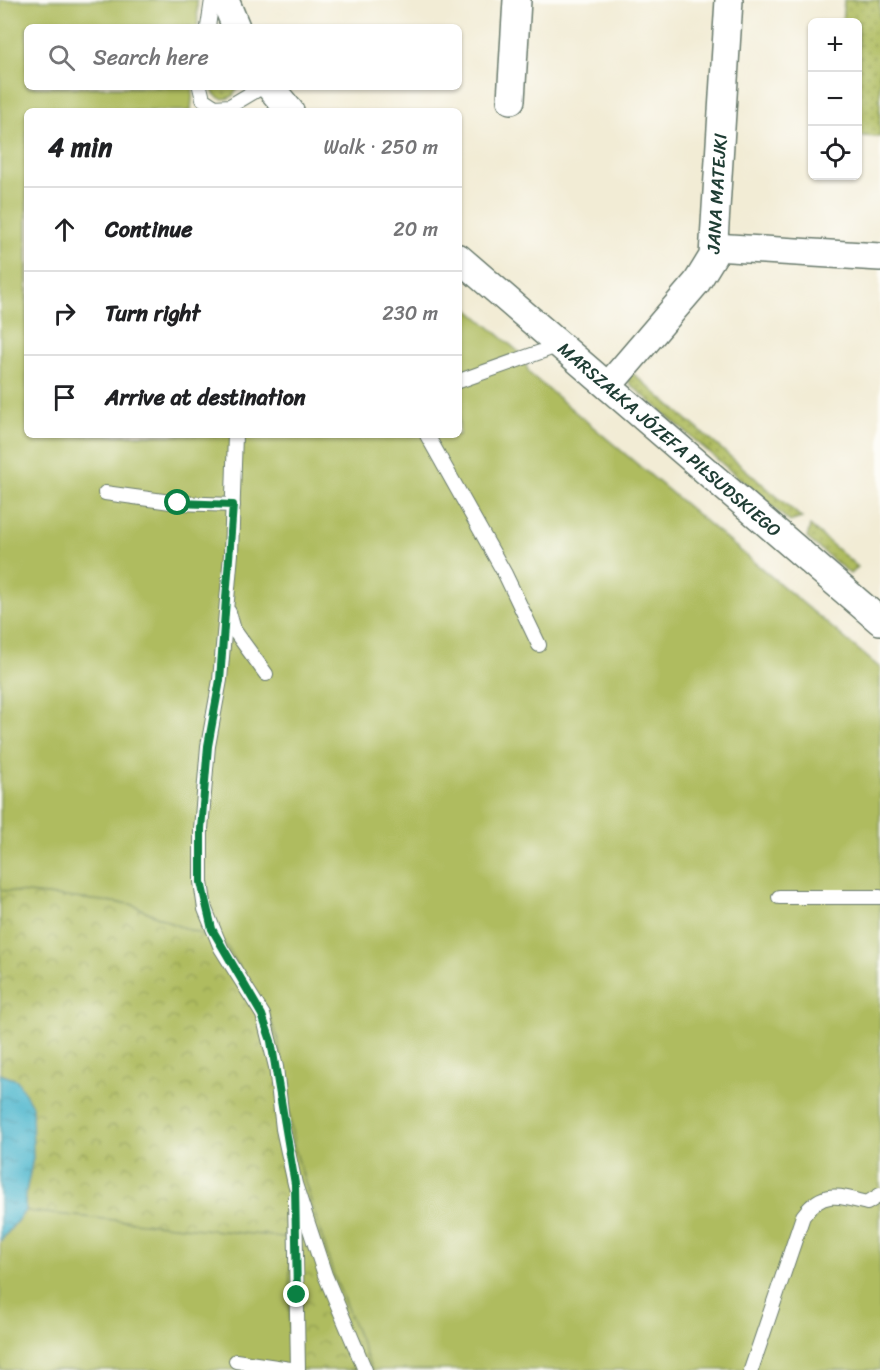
<!DOCTYPE html>
<meta charset="utf-8">
<style>
:root{--surface:#fff;--page:#f2f2f2;--text:#202124;--muted:#757577;--line:#e0e0e0}
body{margin:0;font-family:Sriracha,sans-serif;background:var(--page);color:var(--text)}
.controls{position:absolute;right:18px;top:18px;display:grid;overflow:hidden;border-radius:9px;box-shadow:0 2px 4px #0004}
.controls button{width:54px;height:54px;display:grid;place-items:center;padding:0;border:0;border-bottom:2px solid var(--line);background:var(--surface);color:var(--text);font:30px sans-serif}
.stop{position:absolute;width:18px;height:18px;margin:-14px;border:4px solid #0b8043;border-radius:50%;background:#fff}
.stop.end{background:#0b8043;border-color:#fff;box-shadow:0 2px 6px #0008}
.list{margin:0;padding:0;list-style:none}
h2{display:flex;justify-content:space-between;align-items:center;height:78px;margin:0;padding:0 24px;font-size:26px}
h2 small{font-size:20px;font-weight:400;color:var(--muted)}
.list li{display:grid;grid-template-columns:39px 1fr auto;gap:18px;align-items:center;box-sizing:border-box;height:84px;padding:0 24px;border-top:2px solid var(--line)}
.list b{display:block;font-size:22px;white-space:nowrap}
.list em{font-size:20px;font-style:normal;color:var(--muted)}
.icon{flex:none;width:33px;height:33px;fill:none;stroke:currentColor;stroke-width:2;stroke-linecap:round;stroke-linejoin:round}
.map{position:relative;flex:none;width:880px;height:1370px;overflow:hidden}
.search{position:absolute;background:var(--surface);box-shadow:0 2px 4px #0004;left:24px;top:24px;width:438px;height:66px;display:flex;align-items:center;gap:15px;box-sizing:border-box;padding:0 21px;border-radius:9px;color:var(--muted);font-size:22px}
.panel{position:absolute;background:var(--surface);box-shadow:0 2px 4px #0004;left:24px;top:108px;width:438px;height:330px;border-radius:9px}
.map>svg:first-child{display:block}
.grass{fill:url(#grass-dots);stroke:#677c49;stroke-width:1.5}
.park{fill:url(#park-crowns);stroke:#677c49;stroke-width:1.5}
.garden{fill:#afbc5e;stroke:#677c49;stroke-width:1.5}
.water{fill:url(#water-ripples);stroke:#387a81;stroke-width:1.5}
.lines{fill:none;stroke-linecap:round;stroke-linejoin:round}
.service-casing{stroke:#697a6c;stroke-width:16}
.minor-casing{stroke:#697a6c;stroke-width:30}
.service{stroke:#fff;stroke-width:14}
.minor{stroke:#fff;stroke-width:27}
.route{stroke:#0b8043;stroke-width:8}
.labels{text-anchor:middle;stroke-width:4.5;stroke-linejoin:round;paint-order:stroke}
.street-label{font-size:18px;fill:#1f3d34;stroke:#fdfcf7}
</style>
<div class="map">
<svg width="880" height="1370" viewBox="0 0 880 1370">
<defs>
<pattern id="grass-dots" width="8" height="8" patternUnits="userSpaceOnUse" patternTransform="scale(1.5)"><rect width="8" height="8" fill="#afbc5e"/><path d="M2 2h.1M6 6h.1" fill="none" stroke="#8e9a4e" stroke-width="1.8" stroke-linecap="round"/></pattern>
<pattern id="park-crowns" width="20" height="18" patternUnits="userSpaceOnUse" patternTransform="scale(1.5)"><rect width="20" height="18" fill="#afbc5e"/><path d="M2 6a3 3 0 1 1 6 0M12 15a3 3 0 1 1 6 0" fill="none" stroke="#8e9a4e"/></pattern>
<pattern id="water-ripples" width="26" height="14" patternUnits="userSpaceOnUse" patternTransform="scale(1.5)"><rect width="26" height="14" fill="#50b7ce"/><path d="M2 4q2-2 4 0t4 0M15 11q2-2 4 0t4 0" fill="none" stroke="#4296a8"/></pattern>
</defs>
<rect width="100%" height="100%" fill="#fdfcf7"/>
<filter id="ink" filterUnits="userSpaceOnUse"><feTurbulence type="fractalNoise" baseFrequency=".0167" numOctaves="2"/><feDisplacementMap in="SourceGraphic" scale="12" xChannelSelector="R" yChannelSelector="G"/><feConvolveMatrix kernelMatrix="1 2 1 2 8 2 1 2 1" color-interpolation-filters="sRGB"/></filter>
<filter id="wash" filterUnits="userSpaceOnUse"><feTurbulence type="fractalNoise" baseFrequency=".008" numOctaves="4" result="noise"/><feDisplacementMap in="SourceGraphic" scale="24" xChannelSelector="R" yChannelSelector="G"/><feGaussianBlur stdDeviation="1.35" result="paint"/><feColorMatrix in="noise" values="0 0 0 0 0 0 0 0 0 0 0 0 0 0 0 0 0 1.4 0 .05"/><feComposite in="paint" operator="in"/></filter>
<g filter="url(#wash)">
<rect width="100%" height="100%" fill="#f2ecd5"/>
<g class="grass">
<polygon points="844,0 880,0 880,137 858,136 858,22 842,22"/>
<path d="M211 87H238L233 96C223 102 214 98 211 87Z"/>
<polygon points="630,371 802,518 790,522 630,384 627,378"/>
<polygon points="810,526 858,567 850,574 807,538"/>
</g>
<polygon class="park" points="0,890 131,904 176,925 224,942 268,1013 278,1039 294,1146 333,1273 372,1370 289,1370 290,1238 25,1211 25,1196 33,1158 17,1080 0,1074"/>
<g class="garden">
<polygon points="0,0 197,0 198,27 27,27 27,87 193,87 191,111 27,111 27,435 459,435 459,301 520,353 530,374 880,668 880,1370 372,1370 333,1273 294,1146 278,1039 268,1013 224,942 176,925 131,904 0,890"/>
<polygon points="25,1211 290,1238 289,1370 0,1370 0,1242"/>
</g>
<polygon class="water" points="0,1074 17,1080 32,1106 33,1158 25,1196 25,1211 0,1242"/>
</g>
<g filter="url(#ink)">
<g class="lines">
<defs>
<g id="service">
<polyline points="208,27 212,0"/>
<polyline points="200,87 203,99 215,107 230,106 262,87"/>
<polyline points="459,381 560,345"/>
<polyline points="235,435 231,554 220,680 208,746 201,829 201,882 205,909 221,948 263,1015 276,1067 283,1129 295,1184 325,1275 365,1370"/>
<polyline points="427,435 505,574 539,645"/>
<polyline points="105,493 178,503 233,505"/>
<polyline points="229,612 234,630 266,674"/>
<polyline points="779,897 880,897"/>
<polyline points="295,1198 298,1370"/>
<polyline points="236,1361 297,1370"/>
<path d="M751 1370 803 1216C822 1190 838 1195 867 1203L880 1195"/>
</g>
<g id="minor">
<polyline points="225,0 236,27"/>
<polyline points="270,87 290,111"/>
<polyline points="511,100 517,0"/>
<polyline points="714,247 880,257"/>
<path id="s1" d="M459 258 880 621"/>
<path id="s2" d="M608 386 697 282 713 256 729 0"/>
</g>
</defs>
<use href="#service" class="service-casing"/>
<use href="#minor" class="minor-casing"/>
<use href="#service" class="service"/>
<use href="#minor" class="minor"/>
</g>
</g>
<g class="lines" filter="url(#ink)">
<polyline class="route" points="178,503 233,505 220,680 208,746 201,829 201,882 212,929 262,1015 271,1041 295,1184 297,1295"/>
</g>
<g class="labels">
<g class="street-label">
<text dy="6" stroke="none"><textPath href="#s2" startOffset="230">JANA MATEJKI</textPath></text>
<text dy="6" stroke="none"><textPath href="#s1" startOffset="278">MARSZAŁKA JÓZEFA PIŁSUDSKIEGO</textPath></text>
</g>
</g>
</svg>
<div class="controls">
<button>+</button>
<button>−</button>
<button><svg class="icon" aria-label="locate" viewBox="0 0 24 24"><circle cx="12" cy="12" r="6"/><path d="M12 2v4M12 18v4M2 12h4M18 12h4"/></svg></button>
</div>
<div class="stop" style="left:178px;top:503px"></div>
<div class="stop end" style="left:297px;top:1295px"></div>
<div class="search"><svg class="icon" aria-label="search" viewBox="0 0 24 24"><circle cx="10" cy="10" r="6"/><path d="M15 15l6 6"/></svg>Search here</div>
<section class="panel">
<h2>4 min<small>Walk · 250 m</small></h2>
<ul class="list">
<li><svg class="icon" aria-label="ahead" viewBox="0 0 24 24"><path d="M12 20V5M6 11l6-6 6 6"/></svg><div><b>Continue</b></div><em>20 m</em></li>
<li><svg class="icon" aria-label="right" viewBox="0 0 24 24"><path d="M7 20v-9h11M14 6l5 5-5 5"/></svg><div><b>Turn right</b></div><em>230 m</em></li>
<li><svg class="icon" aria-label="arrive" viewBox="0 0 24 24"><path d="M6 21V4h12l-3 4 3 4H6"/></svg><div><b>Arrive at destination</b></div></li>
</ul>
</section>
</div>
